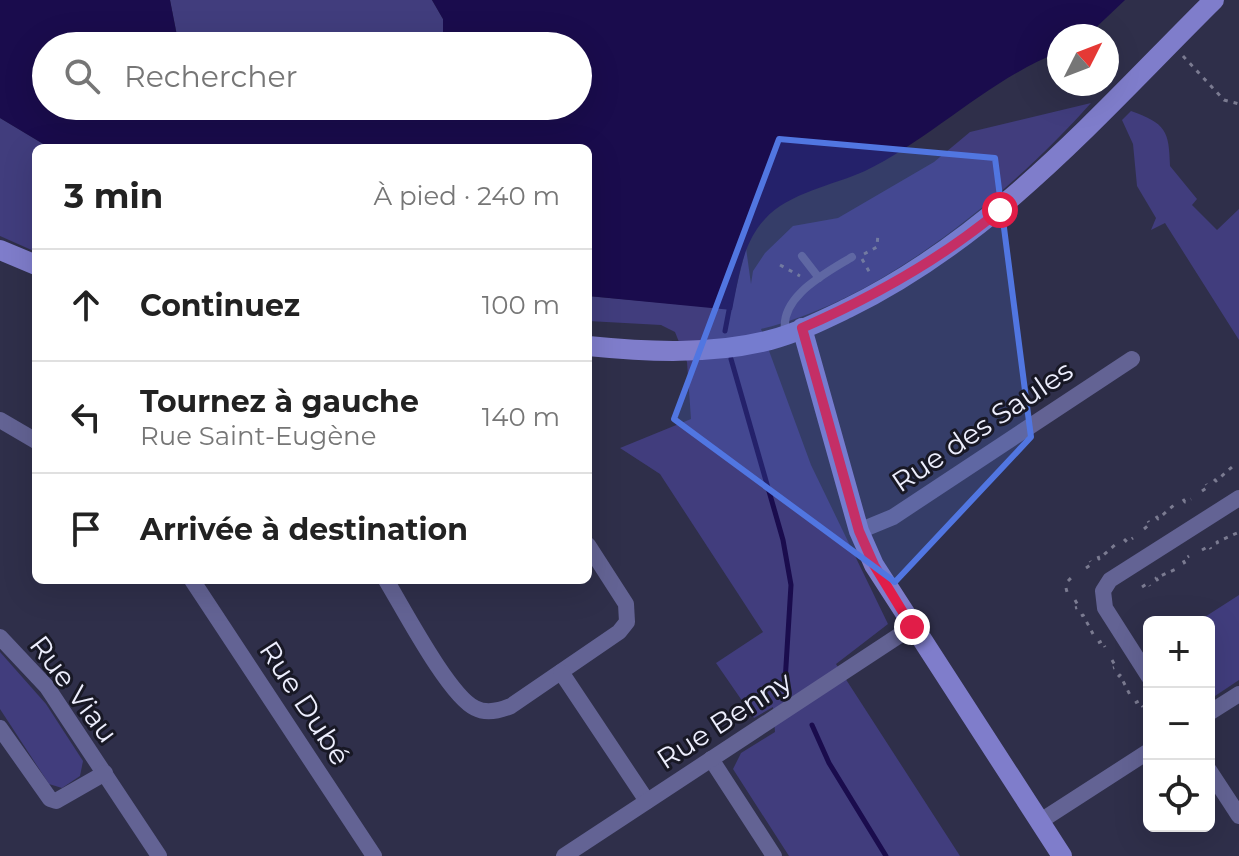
<!DOCTYPE html>
<html lang="fr">
<meta charset="utf-8">
<style>
:root{--surface:#fff;--page:#f6f6f6;--text:#222;--muted:#767676;--line:#e0e0e0}
body{margin:0;font-family:Montserrat,sans-serif;background:var(--page);color:var(--text)}
.controls{position:absolute;right:24px;bottom:24px;display:grid;overflow:hidden;border-radius:12px;box-shadow:0 8px 32px #0002}
.controls button{width:72px;height:72px;display:grid;place-items:center;padding:0;border:0;border-bottom:2px solid var(--line);background:var(--surface);color:var(--text);font:40px sans-serif}
.compass{position:absolute;left:1047px;top:24px;width:72px;height:72px;border-radius:50%;background:var(--surface);box-shadow:0 8px 32px #0002;rotate:48deg}
.stop{position:absolute;width:24px;height:24px;margin:-18px;border:6px solid #e11d48;border-radius:50%;background:#fff}
.stop.end{background:#e11d48;border-color:#fff;box-shadow:0 2px 8px #0008}
.list{margin:0;padding:0;list-style:none}
h2{display:flex;justify-content:space-between;align-items:center;height:104px;margin:0;padding:0 32px;font-size:34px}
h2 small{font-size:26px;font-weight:400;color:var(--muted)}
.list li{display:grid;grid-template-columns:52px 1fr auto;gap:24px;align-items:center;box-sizing:border-box;height:112px;padding:0 32px;border-top:2px solid var(--line)}
.list b{display:block;font-size:30px;white-space:nowrap}
.list p{margin:0;font-size:26px;white-space:nowrap;color:var(--muted)}
.list em{font-size:26px;font-style:normal;color:var(--muted)}
.icon{flex:none;width:44px;height:44px;fill:none;stroke:currentColor;stroke-width:2;stroke-linecap:round;stroke-linejoin:round}
.map{position:relative;flex:none;width:1239px;height:856px;overflow:hidden}
.search{position:absolute;background:var(--surface);box-shadow:0 8px 32px #0002;left:32px;top:32px;width:560px;height:88px;display:flex;align-items:center;gap:20px;box-sizing:border-box;padding:0 28px;border-radius:44px;color:var(--muted);font-size:30px}
.panel{position:absolute;background:var(--surface);box-shadow:0 8px 32px #0002;left:32px;top:144px;width:560px;height:440px;border-radius:12px}
.map>svg:first-child{display:block}
.green{fill:#413d7d}
.water{fill:#1a0c4d}
.lines{fill:none;stroke-linecap:round;stroke-linejoin:round}
.stream{stroke:#1a0c4d;stroke-width:5}
.path{stroke:#7b7b91;stroke-width:3;stroke-dasharray:4 6;stroke-linecap:butt}
.lane{stroke:#636394;stroke-width:8}
.street{stroke:#636394;stroke-width:16}
.secondary{stroke:#7f7dcb;stroke-width:20}
.route{stroke:#e11d48;stroke-width:10}
.marked{fill:#5176e1;fill-opacity:0.2;stroke:#5176e1;stroke-width:6;stroke-linejoin:round}
.labels{text-anchor:middle;stroke-width:6;stroke-linejoin:round;paint-order:stroke}
.street-label{font-size:28px;fill:#edeefd;stroke:#181825}
</style>
<div class="map">
<svg width="1239" height="856" viewBox="0 0 1239 856">
<rect width="100%" height="100%" fill="#2f2f4a"/>
<g class="green">
<polygon points="170,0 432,0 443,19 443,36 428,46 179,46"/>
<path d="M1091 103C1010 194 882 300 761 329L811 465 888 624 836 664 960 856H789L733 769 741 753 775 732 773 707 754 718 716 663 763 632 660 474 620 448 691 419 687 362 675 332 661 325 588 321V296L731 309 746 248 751 284 753 271 765 253 793 226 838 218 934 162 970 132Z"/>
<path d="M1131 111C1166 124 1169 130 1170 166L1197 199 1192 205 1217 230 1239 209V340L1165 223 1151 230 1156 218 1137 186 1133 144 1122 120Z"/>
<polygon points="0,118 50,148 36,148 36,252 0,236"/>
<polygon points="1239,595 1239,680 1209,700 1209,622 1197,622"/>
<polygon points="0,652 46,704 83,761 80,776 62,788 49,784 0,709"/>
</g>
<path class="water" d="M0 0H170L179 46H46V106H578V46H428L443 36V19L432 0H1125L1087 36H1059V52C988 80 931 139 865 171 834 185 788 193 765 219 742 244 739 277 732 310L588 296V148H50L0 118Z"/>
<g class="lines">
<g class="stream">
<polyline points="725,331 730,305"/>
<polyline points="731,359 783,540 791,585 785,682"/>
<polyline points="812,725 829,763 886,856"/>
</g>
<g class="path">
<polyline points="1183,56 1224,100 1239,104"/>
<polyline points="864,254 877,247 878,233"/>
<polyline points="862,259 870,273"/>
<polyline points="780,265 800,276"/>
<polyline points="1214,479 1216,481 1232,467"/>
<polyline points="1202,491 1208,487 1206,484"/>
<polyline points="1183,499 1185,502 1191,499"/>
<polyline points="1156,516 1158,519 1174,505"/>
<polyline points="1144,529 1150,524 1148,521"/>
<polyline points="1124,539 1127,542 1133,538"/>
<polyline points="1218,544 1217,542 1237,533"/>
<polyline points="1202,550 1209,546 1211,549"/>
<polyline points="1098,556 1099,559 1116,544"/>
<polyline points="1185,564 1183,560 1189,556"/>
<polyline points="1086,568 1092,564 1090,561"/>
<polyline points="1068,581 1073,576"/>
<polyline points="1158,581 1156,578 1176,569"/>
<polyline points="1142,587 1148,583 1150,586"/>
<polyline points="1066,588 1068,596"/>
<polyline points="1075,600 1079,607 1075,608"/>
<polyline points="1081,616 1083,615 1093,634"/>
<polyline points="1098,643 1102,641 1105,647"/>
<polyline points="1112,660 1116,667 1113,668"/>
<polyline points="1118,677 1120,675 1130,695"/>
<polyline points="1135,703 1139,701 1143,707"/>
</g>
<g class="lane">
<polyline points="802,256 819,278"/>
<path d="M786 335C776 298 826 273 852 257"/>
</g>
<g class="street">
<polyline points="0,420 36,441"/>
<polyline points="859,531 893,517 1132,359"/>
<polyline points="192,580 374,856"/>
<path d="M386 580C403 608 449 696 475 708 486 714 499 711 511 706L619 632 627 622 626 604 588 545"/>
<polyline points="0,637 47,687 159,856"/>
<polyline points="561,672 647,801"/>
<polyline points="1149,677 1105,608 1103,591 1110,580 1239,498"/>
<polyline points="1209,713 1239,694"/>
<polyline points="0,728 50,799 56,801 105,773"/>
<polyline points="711,759 774,856"/>
<polyline points="1209,770 1239,816"/>
<polyline points="1039,822 1149,751"/>
<polyline points="564,856 912,627"/>
</g>
<g class="secondary">
<polyline points="0,250 36,265"/>
<polyline points="802,328 859,531 874,565 1062,856"/>
<path d="M588 346C648 352 711 355 770 340 797 333 823 320 848 308 995 236 1100 113 1214 0"/>
</g>
</g>
<g class="lines">
<path class="route" d="M912 627 874 565 859 531 802 328C873 297 940 260 1000 210"/>
</g>
<path class="marked" d="M779 139 995 158 1031 437 895 582 674 419Z"/>
<g class="labels">
<g class="street-label">
<text transform="translate(982 426) rotate(-34)" y="10">Rue des Saules</text>
<text transform="translate(74 689) rotate(53)" y="10">Rue Viau</text>
<text transform="translate(305 703) rotate(57)" y="10">Rue Dubé</text>
<text transform="translate(724 720) rotate(-33)" y="10">Rue Benny</text>
</g>
</g>
</svg>
<div class="controls">
<button>+</button>
<button>−</button>
<button><svg class="icon" aria-label="locate" viewBox="0 0 24 24"><circle cx="12" cy="12" r="6"/><path d="M12 2v4M12 18v4M2 12h4M18 12h4"/></svg></button>
</div>
<svg class="compass" viewBox="-18 -18 36 36"><path d="M0-13l5 13h-10z" fill="#e53935"/><path d="M0 13l5-13h-10z" fill="#767676"/></svg>
<div class="stop" style="left:1000px;top:210px"></div>
<div class="stop end" style="left:912px;top:627px"></div>
<div class="search"><svg class="icon" aria-label="search" viewBox="0 0 24 24"><circle cx="10" cy="10" r="6"/><path d="M15 15l6 6"/></svg>Rechercher</div>
<section class="panel">
<h2>3 min<small>À pied · 240 m</small></h2>
<ul class="list">
<li><svg class="icon" aria-label="ahead" viewBox="0 0 24 24"><path d="M12 20V5M6 11l6-6 6 6"/></svg><div><b>Continuez</b></div><em>100 m</em></li>
<li><svg class="icon" aria-label="left" viewBox="0 0 24 24"><path d="M17 20v-9H6M10 6l-5 5 5 5"/></svg><div><b>Tournez à gauche</b><p>Rue Saint-Eugène</p></div><em>140 m</em></li>
<li><svg class="icon" aria-label="arrive" viewBox="0 0 24 24"><path d="M6 21V4h12l-3 4 3 4H6"/></svg><div><b>Arrivée à destination</b></div></li>
</ul>
</section>
</div>
